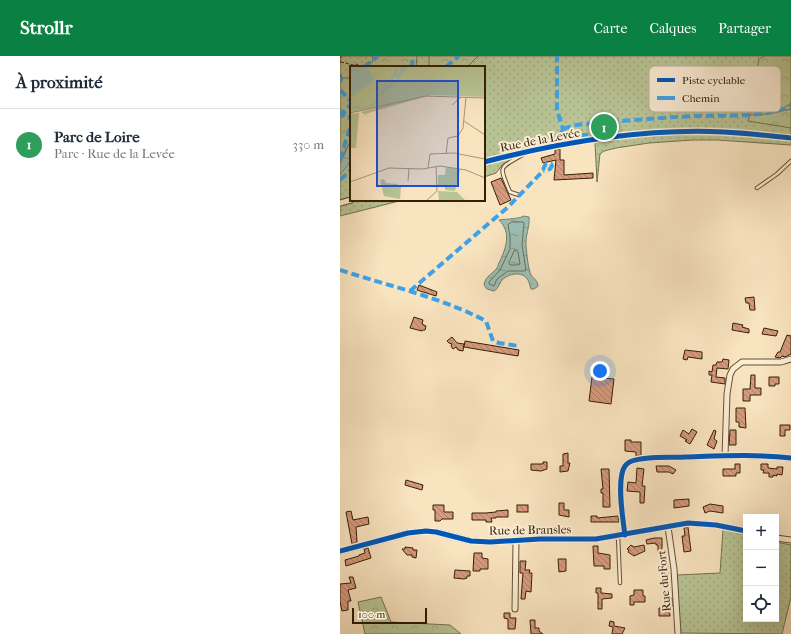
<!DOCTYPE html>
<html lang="fr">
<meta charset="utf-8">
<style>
:root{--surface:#fff;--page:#f6f6f7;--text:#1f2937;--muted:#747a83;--line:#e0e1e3;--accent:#0b8043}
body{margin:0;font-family:"IM FELL French Canon",serif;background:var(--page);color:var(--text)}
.controls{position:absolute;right:12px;bottom:12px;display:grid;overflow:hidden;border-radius:0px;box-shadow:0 4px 16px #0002}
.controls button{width:36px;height:36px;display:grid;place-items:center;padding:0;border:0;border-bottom:1px solid var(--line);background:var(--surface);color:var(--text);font:20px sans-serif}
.scale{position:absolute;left:12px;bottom:10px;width:75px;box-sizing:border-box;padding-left:4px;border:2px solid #352003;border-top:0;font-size:11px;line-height:14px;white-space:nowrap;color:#352003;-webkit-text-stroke:3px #fbedd6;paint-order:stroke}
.you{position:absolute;left:260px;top:315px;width:14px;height:14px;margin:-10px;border:3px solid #fff;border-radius:50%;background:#1a73e8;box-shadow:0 0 0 6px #1a73e833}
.badge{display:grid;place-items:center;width:26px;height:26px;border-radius:50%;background:var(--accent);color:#fff;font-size:13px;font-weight:700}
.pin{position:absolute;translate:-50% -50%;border:2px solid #fff;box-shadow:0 1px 4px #0006}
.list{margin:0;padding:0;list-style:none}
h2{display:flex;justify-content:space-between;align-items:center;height:52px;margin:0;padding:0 16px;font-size:17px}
h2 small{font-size:13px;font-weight:400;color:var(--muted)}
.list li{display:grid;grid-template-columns:26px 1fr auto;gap:12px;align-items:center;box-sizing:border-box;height:72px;padding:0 16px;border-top:1px solid var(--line)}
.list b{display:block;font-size:15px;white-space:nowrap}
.list p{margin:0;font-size:13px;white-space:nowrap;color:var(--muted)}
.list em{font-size:13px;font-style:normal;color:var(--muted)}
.icon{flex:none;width:22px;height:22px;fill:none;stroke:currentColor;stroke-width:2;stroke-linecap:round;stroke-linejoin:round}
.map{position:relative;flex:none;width:451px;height:578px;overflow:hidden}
header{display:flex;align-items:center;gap:24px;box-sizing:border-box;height:56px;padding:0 20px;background:var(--accent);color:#fff}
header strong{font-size:19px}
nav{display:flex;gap:22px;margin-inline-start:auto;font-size:14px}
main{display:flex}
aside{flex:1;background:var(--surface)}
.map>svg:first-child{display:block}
.green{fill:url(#green-dots);stroke:#77724c}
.forest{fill:url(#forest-crowns);stroke:#77724c}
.water{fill:url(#water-ripples);stroke:#747f6d}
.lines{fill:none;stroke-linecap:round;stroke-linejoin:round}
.shore{stroke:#6a6f5b;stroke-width:1}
.building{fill:url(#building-back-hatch);stroke:#352003}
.lane-casing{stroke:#665132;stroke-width:4.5}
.street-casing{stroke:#665132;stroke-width:7}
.path{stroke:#352003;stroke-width:1;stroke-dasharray:3 2;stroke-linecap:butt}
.lane{stroke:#fbedd6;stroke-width:2.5}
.street{stroke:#fbedd6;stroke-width:5}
.quiet{stroke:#3ea2e9;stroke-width:4;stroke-dasharray:8 4;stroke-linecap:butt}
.cycleway-casing{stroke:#fbedd6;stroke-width:8}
.cycleway{stroke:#0057b8;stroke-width:5}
.labels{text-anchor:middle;stroke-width:4;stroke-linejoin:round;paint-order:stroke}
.street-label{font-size:12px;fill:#352003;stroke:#fbedd6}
.inset-road{fill:none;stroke:#ab9674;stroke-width:1}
.view{fill:#1d4ed8;fill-opacity:0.15;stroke:#1d4ed8;stroke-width:2}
.inset-edge{fill:none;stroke:#352003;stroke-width:2}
.key{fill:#fbedd6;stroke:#c0b097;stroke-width:1}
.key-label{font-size:11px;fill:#352003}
</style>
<header>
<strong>Strollr</strong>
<nav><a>Carte</a><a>Calques</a><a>Partager</a></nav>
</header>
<main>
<aside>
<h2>À proximité<small></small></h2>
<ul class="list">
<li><span class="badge" style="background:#2e9e5b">1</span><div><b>Parc de Loire</b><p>Parc · Rue de la Levée</p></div><em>330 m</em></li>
</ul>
</aside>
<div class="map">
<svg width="451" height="578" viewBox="0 0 451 578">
<defs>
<pattern id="green-dots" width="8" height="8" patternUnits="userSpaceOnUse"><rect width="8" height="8" fill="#b9c596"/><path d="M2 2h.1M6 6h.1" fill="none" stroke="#a0a980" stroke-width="1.8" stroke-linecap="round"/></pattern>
<pattern id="forest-crowns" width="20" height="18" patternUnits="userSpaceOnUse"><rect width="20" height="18" fill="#b9c596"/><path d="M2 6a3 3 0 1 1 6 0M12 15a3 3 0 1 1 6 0" fill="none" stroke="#a0a980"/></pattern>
<pattern id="water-ripples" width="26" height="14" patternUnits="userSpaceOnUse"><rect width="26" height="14" fill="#9ebeb3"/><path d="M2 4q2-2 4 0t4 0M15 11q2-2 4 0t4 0" fill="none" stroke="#829a8f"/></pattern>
<pattern id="building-back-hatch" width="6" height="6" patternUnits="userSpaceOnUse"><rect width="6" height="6" fill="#d89a7e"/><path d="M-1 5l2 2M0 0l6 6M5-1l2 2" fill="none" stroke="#b07d65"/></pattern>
</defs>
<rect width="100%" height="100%" fill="#f9e4c0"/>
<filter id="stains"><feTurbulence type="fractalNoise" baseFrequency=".005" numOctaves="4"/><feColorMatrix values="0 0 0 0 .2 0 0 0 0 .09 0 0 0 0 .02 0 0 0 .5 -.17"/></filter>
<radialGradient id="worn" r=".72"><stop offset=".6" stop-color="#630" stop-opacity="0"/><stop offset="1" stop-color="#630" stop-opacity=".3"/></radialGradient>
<g class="green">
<polygon points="0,0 451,0 451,80 378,73 351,73 299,76 144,105 144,11 11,11 11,141 0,144"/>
<polygon points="361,78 383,78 451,84 451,89 377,84 353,84 309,87 276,92 264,95 260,98 257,126 255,87 298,81"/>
<polygon points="176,100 176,101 163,108 156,117 144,121 144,108"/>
<polygon points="17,144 63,144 0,160 0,148"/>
<polygon points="383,474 406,479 406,563 436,563 436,486 451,489 451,541 442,578 340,577 337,519 380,517"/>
</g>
<g class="forest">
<polygon points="32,0 77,0 76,11 25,11 33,5"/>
<polygon points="89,0 138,0 127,11 89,11"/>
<polygon points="425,0 451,0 451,47 442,53 410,56 419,3"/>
<polygon points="11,20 11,85 0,104 0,22 8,22"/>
<polygon points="451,53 451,72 408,65 410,59 428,58"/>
<polygon points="41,541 51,566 110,569 121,578 25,578 18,546"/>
</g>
<g class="water">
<path d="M11 83C12 98 13 106 0 118V108Z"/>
<path d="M184 160 189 161C190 171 185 180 186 190 187 199 188 212 191 219 194 223 198 225 198 230L194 233H191C190 230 189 226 188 224 182 214 168 218 162 224 159 228 159 232 154 235L147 233 144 229C145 220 152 219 157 212 158 211 158 208 159 207 166 192 172 177 159 164 166 163 179 163 184 160Z"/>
</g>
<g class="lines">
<g class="shore">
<polygon points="172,166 183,166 184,167 182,189 186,214 184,215 168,215 157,223 154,230 149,228 149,226 160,214 170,193 170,180 168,169"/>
<polygon points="175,194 178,196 180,208 178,209 170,209 169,207"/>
</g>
</g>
<g class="building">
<polygon points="220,93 220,104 224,104 224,119 253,117 253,122 214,124 216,104 203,107 201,102 215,98 215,94"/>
<polygon points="161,122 171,144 160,149 151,126"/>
<polygon points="79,229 97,236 96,240 77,234"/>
<polygon points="414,241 415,254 410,254 409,247 406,247 405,242"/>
<polygon points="74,261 83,264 82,268 86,270 85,274 83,274 82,275 70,272"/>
<polygon points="393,267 403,269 402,271 409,273 409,277 392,274"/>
<polygon points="424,272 438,275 436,280 422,278"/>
<polygon points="447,279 451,280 451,298 445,301 442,300 440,302 435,301 438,296 440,296"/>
<polygon points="112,281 117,287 124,288 123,295 118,294 116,291 113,293 111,290 112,288 109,287 107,285"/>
<polygon points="125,285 179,294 178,300 124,291"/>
<polygon points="345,294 362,296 362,303 348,301 347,304 343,303"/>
<polygon points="383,303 389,304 388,313 377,312 376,321 385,322 385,328 371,326 372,319 369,319 369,315 372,316 373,309 376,309 377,306 382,306"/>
<polygon points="411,319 415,319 415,332 421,332 421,339 410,339 410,345 403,345 403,333 410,333"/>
<polygon points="252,321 274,323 271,348 249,345"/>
<polygon points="429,321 439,321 439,328 435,328 435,330 429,330"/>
<polygon points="396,352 405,352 406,372 399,371 399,366 396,366"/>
<polygon points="440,369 450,369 450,374 445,374 445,380 440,380"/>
<polygon points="352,373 357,376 350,388 345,385 347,384 340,380 343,374 349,378"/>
<polygon points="374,374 376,375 374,383 377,385 374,393 367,389"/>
<polygon points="390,374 396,374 396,389 389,389"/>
<polygon points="285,384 291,384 291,386 301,386 301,399 296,400 296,396 285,395"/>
<polygon points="228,397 228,407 230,407 228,415 220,416 220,410 223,410 223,398"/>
<polygon points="203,406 207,406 207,413 201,415 191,414 191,408 203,408"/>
<polygon points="395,408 400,408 400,417 396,417 396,420 383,420 383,413 395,413"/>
<polygon points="421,408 428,408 428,412 437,413 437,411 443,411 442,419 437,418 437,420 433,419 433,421 429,421 429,417 423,417 424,414 421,414"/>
<polygon points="316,410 329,410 336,414 333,418 329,416 317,416"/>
<polygon points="297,412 304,413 302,430 305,430 304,447 300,447 300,436 287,435 288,426 296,427"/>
<polygon points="261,413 269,413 270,451 263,451 263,437 261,437 261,433 263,433"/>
<polygon points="66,424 83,429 82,434 65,429"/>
<polygon points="349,443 349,450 334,452 334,444"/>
<polygon points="219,447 224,447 224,454 229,454 229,461 219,459"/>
<polygon points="370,448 383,450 383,457 370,455 365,457 363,451"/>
<polygon points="93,449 104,449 104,456 113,456 113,463 102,463 100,465 95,465 95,454 93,454"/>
<rect x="177" y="449" width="11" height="7"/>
<polygon points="168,454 168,461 156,461 156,462 151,462 152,466 146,466 146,464 132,464 132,457 146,457 156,456 156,455"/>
<polygon points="11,455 13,464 28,461 29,468 16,471 17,486 12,488 6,456"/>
<polygon points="251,460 257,460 257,462 278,460 279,466 251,466"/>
<polygon points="348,471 351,495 344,496 342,480 345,480 344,472"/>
<polygon points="314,482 322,482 322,496 318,496 318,489 316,489 316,487 307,488 306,484"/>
<polygon points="291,489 294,491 304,489 305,495 294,500 288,496 289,494 287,493"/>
<polygon points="253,490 258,490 258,497 270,499 270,513 264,513 264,510 254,510"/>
<polygon points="65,491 73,492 73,494 77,494 76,502 72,501 72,499 67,499 62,493 65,493"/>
<polygon points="28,492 31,502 6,510 5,504 19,500 19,499 25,497 24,493"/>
<polygon points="134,497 142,497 142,502 148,503 148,513 140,513 140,515 133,515"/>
<polygon points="218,503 226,503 226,515 219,516"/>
<polygon points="180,505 186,505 185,514 190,514 189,517 192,517 191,536 186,535 185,543 181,543 183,517 180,517"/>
<polygon points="322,510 328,510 328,527 322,528"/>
<polygon points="115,514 130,515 130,520 127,520 127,522 124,523 114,522"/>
<polygon points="9,521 13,521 16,532 8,534 11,545 8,545 8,554 2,555 0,546 0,528 11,527"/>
<polygon points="256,532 261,532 261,537 272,538 272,542 262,543 262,553 258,553 258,537 256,537"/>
<polygon points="294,534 303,534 303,540 305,540 305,546 294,546 294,549 290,549 290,540 294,539"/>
<polygon points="332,542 332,551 329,551 330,560 319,560 319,552 321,552 322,549 325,549 325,544"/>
<polygon points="164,557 170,557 170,562 176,562 175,573 168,573 168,563 164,562"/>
<polygon points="190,564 195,564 195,572 199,572 199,575 203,578 191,578"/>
<polygon points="270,565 274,566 274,570 285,572 282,578 272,578 273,571 269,570"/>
</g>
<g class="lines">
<defs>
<g id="lane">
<polyline points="417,132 437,118 451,105"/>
<path d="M179 139 170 136C158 108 159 113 184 98"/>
<polyline points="278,480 280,527"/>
</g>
<g id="street">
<path d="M144 106C222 86 304 72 384 76 407 77 429 80 451 82"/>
<polyline points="0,147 11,144"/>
<polyline points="385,400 387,338 390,319 393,313 402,306 441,306 451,303"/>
<polyline points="328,471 334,513 338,578"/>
<path d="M285 479C283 464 276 423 285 410 287 407 289 406 292 405 308 400 328 402 344 401 380 400 415 398 451 402"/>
<polyline points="436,482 451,484"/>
<polyline points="0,495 68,477 86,475 96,476 131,485 150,486 200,483 256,483 348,467 376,469 406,475"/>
<polyline points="175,553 176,485"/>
</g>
</defs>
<use href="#lane" class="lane-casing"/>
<use href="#street" class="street-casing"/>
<g class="path">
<polyline points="1,6 13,9 17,8 19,11"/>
<polyline points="0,7 1,0"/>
<polyline points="0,19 2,21"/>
</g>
<use href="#lane" class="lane"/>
<use href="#street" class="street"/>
<g class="quiet">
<polyline points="24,11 38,0"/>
<polyline points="70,11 72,9 73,0"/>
<polyline points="106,11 119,0"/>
<polyline points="0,26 2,21"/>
<polyline points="0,34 11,45"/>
<polyline points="0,54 4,61 11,62"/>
<polyline points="0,61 11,48"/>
<path d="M223 73C237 67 253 68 268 66 298 64 327 61 357 60 385 59 426 62 451 50"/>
<polyline points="230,79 248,79"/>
<polyline points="201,88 219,81 221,78 223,73 217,54 217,0"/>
<polyline points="0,103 11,69"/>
<polyline points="0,124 11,114"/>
<path d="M0 214C49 230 100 241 146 265L153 285 159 287 179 290"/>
<polyline points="70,235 168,151 203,115 204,111 206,108 211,108 212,110 210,113 203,115"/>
</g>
<defs>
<g id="cycleway">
<path d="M144 106C222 86 304 72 384 76 407 77 429 80 451 82"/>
<path d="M285 479C283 464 276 423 285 410 287 407 289 406 292 405 308 400 328 402 344 401 380 400 415 398 451 402"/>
<polyline points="0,495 68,477 86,475 96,476 131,485 150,486 200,483 256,483 348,467 376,469 406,475"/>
</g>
</defs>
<use href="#cycleway" class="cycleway-casing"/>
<use href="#cycleway" class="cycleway"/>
</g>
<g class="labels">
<g class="street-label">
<text transform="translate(200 84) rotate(-11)" y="4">Rue de la Levée</text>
<text transform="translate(190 474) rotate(-1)" y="4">Rue de Bransles</text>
<text transform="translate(324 525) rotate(-95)" y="4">Rue du Fort</text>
</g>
</g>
<g transform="translate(10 10)">
<rect width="135" height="135" fill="#f9e4c0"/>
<path d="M0 0H135V31L81 29 15 48 18 51 11 46 37 39 0 47ZM96 101 110 104 105 125 95 124V120H88V109H95Z" fill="#b9c596"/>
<path d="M17 0H50L41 12 39 20 29 26 26 35 14 41H7L6 38 14 33 10 29 33 16H28L20 1 26 17 3 31 25 14ZM59 0H66L30 35 32 28 42 20 47 6 50 5 46 12 48 15ZM112 12 117 13V19L107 25H135V29L100 27 102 16ZM9 47 6 82H0V48ZM34 113 36 117 47 118 51 121 50 133 34 130 30 114ZM88 125 107 126 116 135H89Z" fill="#b9c596"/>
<path d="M0 0H17L25 14 2 30H0ZM48 0 47 10 52 0H58L48 14 45 9 43 10 42 20 32 27 24 39 15 42 0 43 5 40 15 41 27 35 32 24 41 18V12Z" fill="#9ebeb3"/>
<path class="inset-road" d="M102 39 111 31M0 47 76 30 135 32M114 55 135 69M96 88 98 72 108 70 113 62 116 31M78 102 80 88 104 87 135 93M58 115 59 103M0 116 39 102 73 103 90 100 116 104 135 112M76 135 87 125 86 100"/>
<path class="view" d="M27 15H108V120H27Z"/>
<rect width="135" height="135" class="inset-edge"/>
</g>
<rect x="309" y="10" width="132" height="46" rx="6" class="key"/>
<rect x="317" y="22" width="18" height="4" fill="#0057b8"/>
<rect x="317" y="40" width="18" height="4" fill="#3ea2e9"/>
<g class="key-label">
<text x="342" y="28">Piste cyclable</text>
<text x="342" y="46">Chemin</text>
</g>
<rect width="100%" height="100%" filter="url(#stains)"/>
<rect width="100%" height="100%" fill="url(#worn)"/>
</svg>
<div class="controls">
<button>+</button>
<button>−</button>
<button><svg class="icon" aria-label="locate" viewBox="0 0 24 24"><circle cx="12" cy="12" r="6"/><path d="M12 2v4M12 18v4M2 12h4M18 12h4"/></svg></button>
</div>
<div class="scale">100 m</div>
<div class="you"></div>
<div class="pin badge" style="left:264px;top:71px;background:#2e9e5b">1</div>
</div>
</main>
